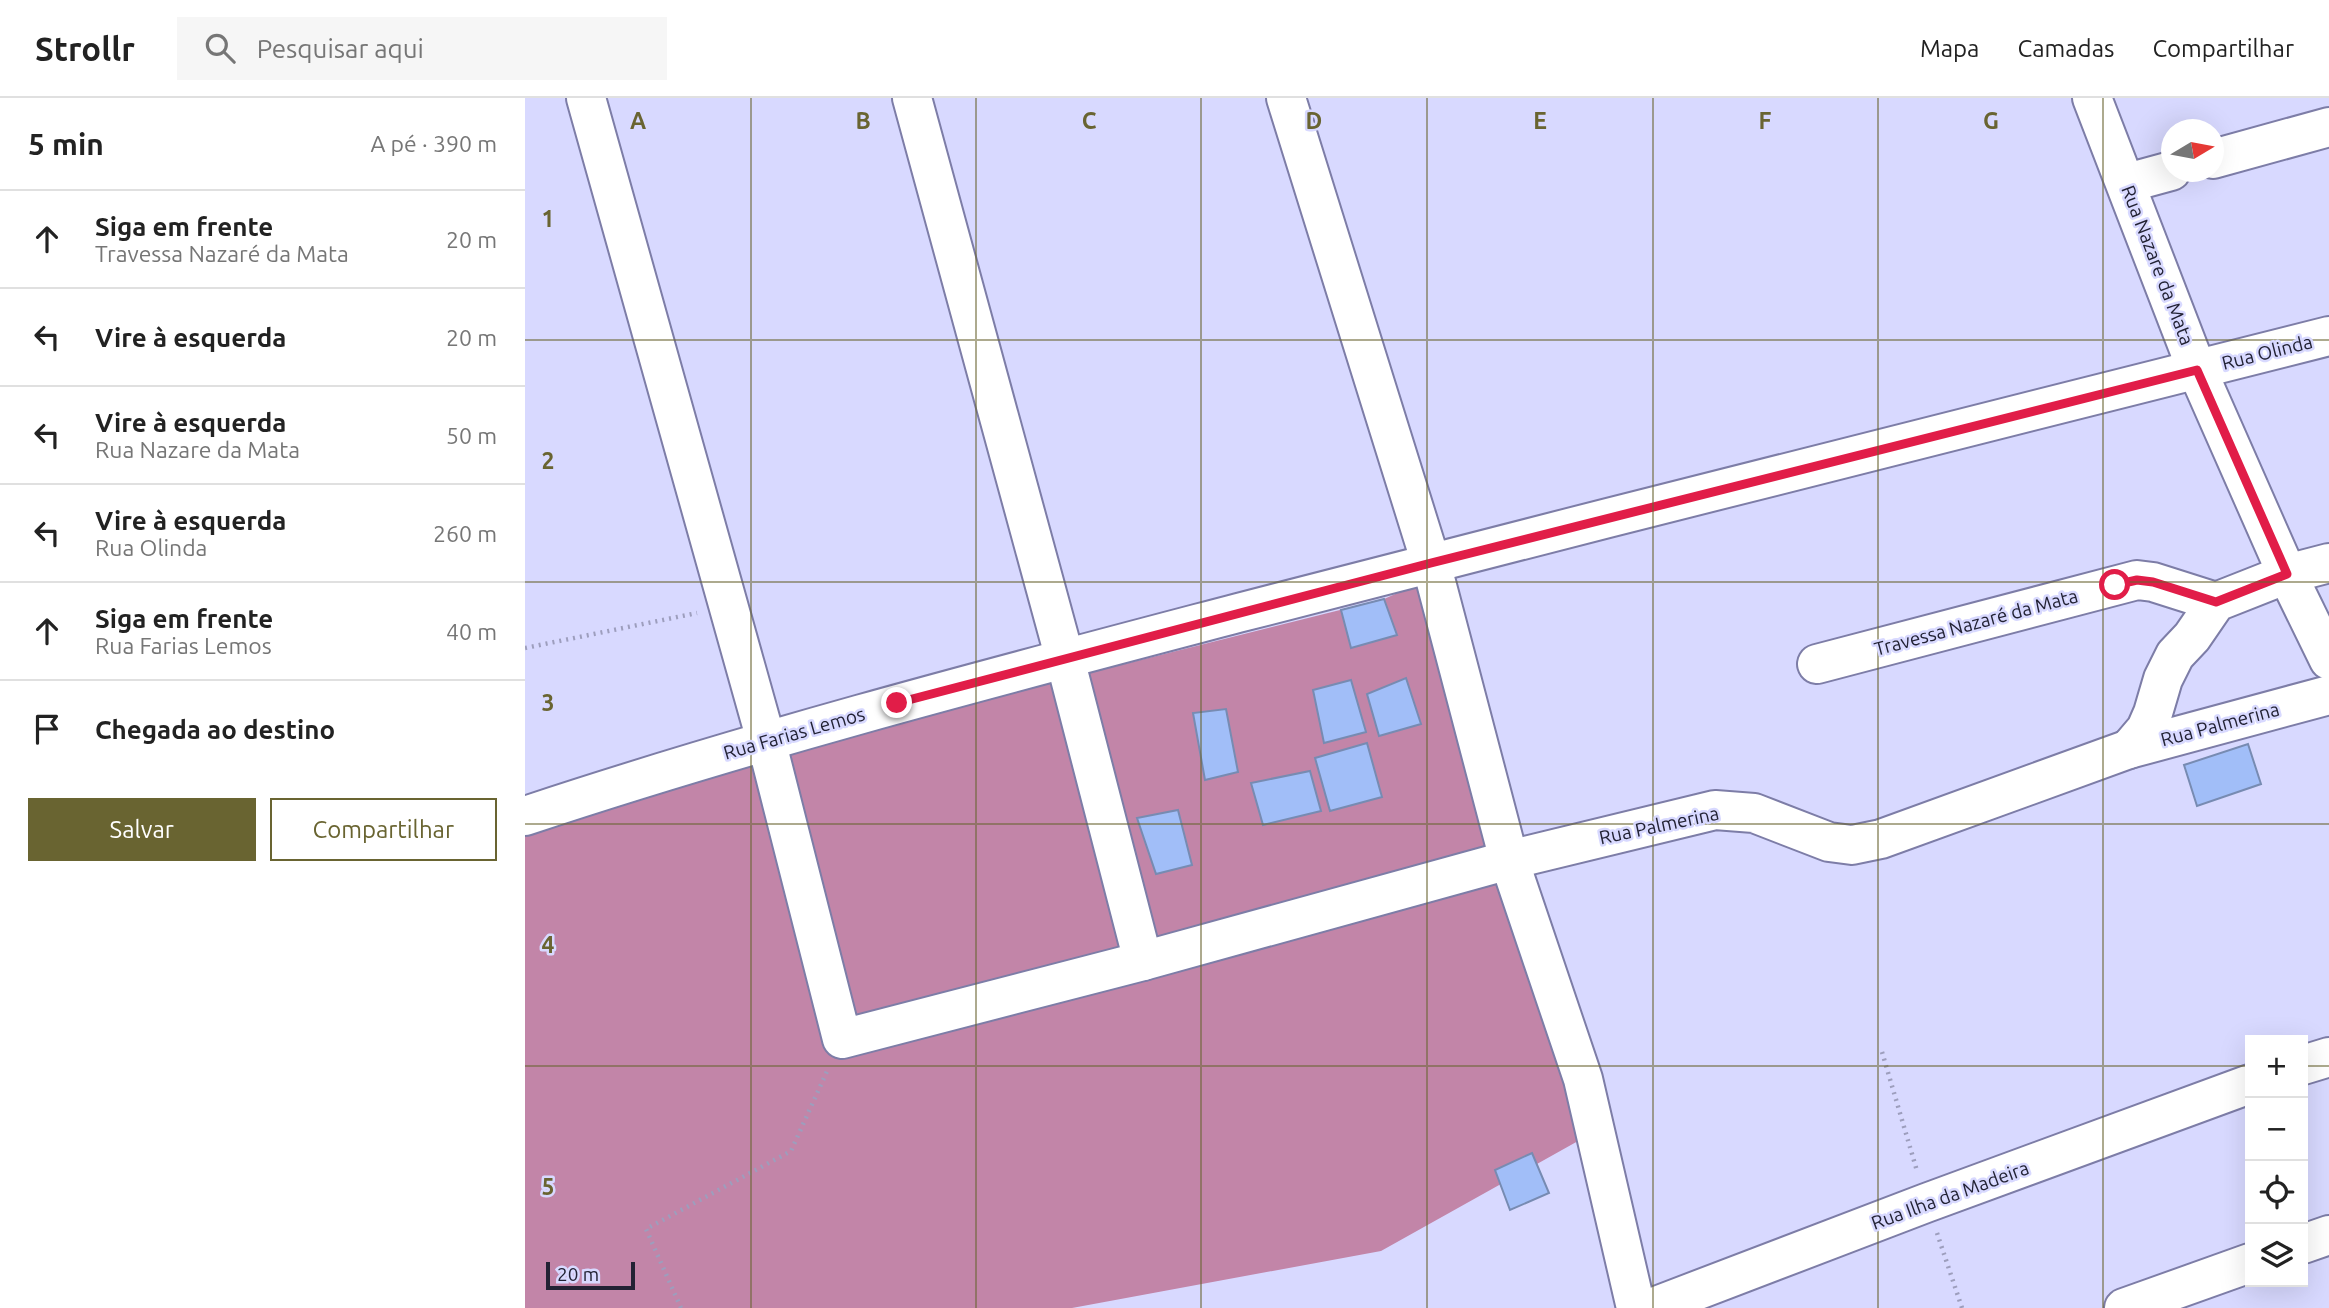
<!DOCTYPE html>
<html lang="pt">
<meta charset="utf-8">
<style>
:root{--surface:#fff;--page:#f6f6f6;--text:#222;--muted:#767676;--line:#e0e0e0;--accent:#696431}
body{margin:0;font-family:Ubuntu,sans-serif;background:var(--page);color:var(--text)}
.controls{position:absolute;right:21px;bottom:21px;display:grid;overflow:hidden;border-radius:0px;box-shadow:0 7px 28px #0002}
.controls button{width:63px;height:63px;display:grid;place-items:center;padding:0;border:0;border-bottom:2px solid var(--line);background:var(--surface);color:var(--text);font:35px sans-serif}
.compass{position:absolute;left:1636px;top:21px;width:63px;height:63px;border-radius:50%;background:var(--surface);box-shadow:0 7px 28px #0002;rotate:80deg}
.scale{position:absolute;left:21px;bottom:18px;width:89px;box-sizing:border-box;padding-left:7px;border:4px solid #222234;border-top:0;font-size:19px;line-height:24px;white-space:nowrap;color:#222234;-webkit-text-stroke:5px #d8d9ff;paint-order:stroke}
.stop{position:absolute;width:21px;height:21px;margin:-16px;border:5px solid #e11d48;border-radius:50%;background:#fff}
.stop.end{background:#e11d48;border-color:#fff;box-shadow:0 2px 7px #0008}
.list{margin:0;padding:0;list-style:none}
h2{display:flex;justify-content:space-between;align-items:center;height:91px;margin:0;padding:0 28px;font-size:30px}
h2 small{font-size:23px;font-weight:400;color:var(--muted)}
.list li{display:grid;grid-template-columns:46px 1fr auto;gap:21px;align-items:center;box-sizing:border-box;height:98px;padding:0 28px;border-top:2px solid var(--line)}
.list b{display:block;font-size:26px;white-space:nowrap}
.list p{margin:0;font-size:23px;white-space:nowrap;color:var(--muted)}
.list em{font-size:23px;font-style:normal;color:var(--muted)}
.actions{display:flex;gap:14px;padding:21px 28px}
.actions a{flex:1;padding:16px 0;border:2px solid var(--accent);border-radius:0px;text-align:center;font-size:24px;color:var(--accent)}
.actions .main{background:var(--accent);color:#fff}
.icon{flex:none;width:38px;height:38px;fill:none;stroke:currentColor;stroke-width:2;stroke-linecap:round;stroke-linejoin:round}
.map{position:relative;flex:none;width:1804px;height:1210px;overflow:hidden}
header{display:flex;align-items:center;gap:42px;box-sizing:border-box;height:98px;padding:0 35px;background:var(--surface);border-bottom:2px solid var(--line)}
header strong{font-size:33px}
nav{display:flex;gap:38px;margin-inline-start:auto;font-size:24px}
.search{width:490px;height:63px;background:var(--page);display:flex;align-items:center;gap:18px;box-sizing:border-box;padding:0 24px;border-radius:0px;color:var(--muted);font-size:26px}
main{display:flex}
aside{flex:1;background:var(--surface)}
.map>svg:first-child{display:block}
.forest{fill:#c285a8}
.building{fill:#a1bef8;stroke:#778bb2;stroke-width:2}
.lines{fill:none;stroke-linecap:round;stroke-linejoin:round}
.minor-casing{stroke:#7d7da7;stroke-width:42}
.path{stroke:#9d9ebd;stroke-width:4.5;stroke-dasharray:2 5;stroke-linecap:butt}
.minor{stroke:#fff;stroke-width:38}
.route{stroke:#e11d48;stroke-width:9}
.grid{fill:none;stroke:#696431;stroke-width:2;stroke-opacity:0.55}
.labels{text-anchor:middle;stroke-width:5;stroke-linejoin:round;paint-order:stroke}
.street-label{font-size:19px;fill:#222234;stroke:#d8d9ff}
.grid-label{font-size:23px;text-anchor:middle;font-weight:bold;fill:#696431;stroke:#d8d9ff;stroke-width:5;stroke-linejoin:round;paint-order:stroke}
</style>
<header>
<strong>Strollr</strong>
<div class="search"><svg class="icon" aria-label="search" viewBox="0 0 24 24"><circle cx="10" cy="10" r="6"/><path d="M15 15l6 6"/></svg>Pesquisar aqui</div>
<nav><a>Mapa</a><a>Camadas</a><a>Compartilhar</a></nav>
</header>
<main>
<aside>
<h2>5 min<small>A pé · 390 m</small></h2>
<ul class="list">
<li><svg class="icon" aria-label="ahead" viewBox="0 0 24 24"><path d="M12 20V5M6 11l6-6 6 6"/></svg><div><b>Siga em frente</b><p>Travessa Nazaré da Mata</p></div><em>20 m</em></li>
<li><svg class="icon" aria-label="left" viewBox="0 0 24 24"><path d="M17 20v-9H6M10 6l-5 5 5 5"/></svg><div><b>Vire à esquerda</b></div><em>20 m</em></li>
<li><svg class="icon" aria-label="left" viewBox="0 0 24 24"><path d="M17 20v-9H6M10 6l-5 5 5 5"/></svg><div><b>Vire à esquerda</b><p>Rua Nazare da Mata</p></div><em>50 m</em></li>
<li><svg class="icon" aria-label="left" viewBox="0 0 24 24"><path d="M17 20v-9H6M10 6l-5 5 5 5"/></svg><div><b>Vire à esquerda</b><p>Rua Olinda</p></div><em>260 m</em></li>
<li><svg class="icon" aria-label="ahead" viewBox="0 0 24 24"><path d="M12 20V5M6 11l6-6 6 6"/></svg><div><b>Siga em frente</b><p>Rua Farias Lemos</p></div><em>40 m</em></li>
<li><svg class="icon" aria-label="arrive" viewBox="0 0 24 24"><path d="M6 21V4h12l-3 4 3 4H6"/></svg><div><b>Chegada ao destino</b></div></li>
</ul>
<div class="actions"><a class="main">Salvar</a><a>Compartilhar</a></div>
</aside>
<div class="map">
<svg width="1804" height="1210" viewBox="0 0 1804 1210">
<rect width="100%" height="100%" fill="#d8d9ff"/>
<polygon class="forest" points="895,485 1062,1038 856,1153 547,1210 0,1210 0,718 22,711 859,501"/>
<g class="building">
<polygon points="859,501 872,537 826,550 816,512"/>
<polygon points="881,580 896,626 854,638 842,596"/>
<polygon points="826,582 841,634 799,645 788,592"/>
<polygon points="701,611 713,674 680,682 668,615"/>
<polygon points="842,645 857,699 805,713 790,660"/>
<polygon points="1723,646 1736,686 1672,708 1659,667"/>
<polygon points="785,673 796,713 738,727 726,685"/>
<polygon points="653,712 667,767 631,776 612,720"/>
<polygon points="1007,1055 1024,1095 985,1112 970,1072"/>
</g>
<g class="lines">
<defs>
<g id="minor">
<polyline points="61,0 241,642 317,941 618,863 984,762 1190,712 1229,715 1304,744 1327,747 1356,741 1604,651 1804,597"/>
<polyline points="387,0 540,561 618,863"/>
<polyline points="761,0 906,465 984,762 1058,981 1111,1210"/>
<polyline points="1567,0 1672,272 1762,476 1804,562"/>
<polyline points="1688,61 1804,29"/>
<polyline points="1602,85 1646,73"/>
<polyline points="1292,566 1612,482 1628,484 1691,504"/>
<polyline points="1604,651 1621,631 1628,615 1638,581 1650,557 1667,539 1691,504 1762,476 1804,465"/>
<path d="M0 718C235 640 474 578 713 515 1076 420 1440 331 1804 238"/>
<polyline points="1778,967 1804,959"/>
<polyline points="1778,1146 1804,1137"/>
<polyline points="1126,1210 1401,1105 1725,986"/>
<polyline points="1599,1210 1725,1165"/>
</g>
</defs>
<use href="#minor" class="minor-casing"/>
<g class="path">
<polyline points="0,550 172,515"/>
<polyline points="1357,954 1392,1073"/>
<polyline points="1412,1135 1437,1210"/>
<polyline points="156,1210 121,1131 266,1053 303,971"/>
</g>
<use href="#minor" class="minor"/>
</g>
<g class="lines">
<polyline class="route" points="372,605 906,465 1672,272 1762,476 1691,504 1628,484 1612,482 1590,487"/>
</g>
<path class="grid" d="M226 0V1210M451 0V1210M676 0V1210M902 0V1210M1128 0V1210M1353 0V1210M1578 0V1210M0 242H1804M0 484H1804M0 726H1804M0 968H1725M1778 968H1804"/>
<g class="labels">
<g class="street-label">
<text transform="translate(1633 167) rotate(69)" y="7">Rua Nazare da Mata</text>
<text transform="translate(1742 254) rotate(-14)" y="7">Rua Olinda</text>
<text transform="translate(1451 524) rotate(-15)" y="7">Travessa Nazaré da Mata</text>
<text transform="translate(1695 626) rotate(-15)" y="7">Rua Palmerina</text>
<text transform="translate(269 635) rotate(-16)" y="7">Rua Farias Lemos</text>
<text transform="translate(1134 727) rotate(-12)" y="7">Rua Palmerina</text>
<text transform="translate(1425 1097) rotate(-20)" y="7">Rua Ilha da Madeira</text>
</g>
</g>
<g class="grid-label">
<text x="113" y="31">A</text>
<text x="338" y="31">B</text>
<text x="564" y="31">C</text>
<text x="789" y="31">D</text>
<text x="1015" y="31">E</text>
<text x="1240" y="31">F</text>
<text x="1466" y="31">G</text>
<text x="23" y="129">1</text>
<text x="23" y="371">2</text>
<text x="23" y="613">3</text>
<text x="23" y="855">4</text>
<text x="23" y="1097">5</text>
</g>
</svg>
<div class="controls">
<button>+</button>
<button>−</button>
<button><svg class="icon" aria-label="locate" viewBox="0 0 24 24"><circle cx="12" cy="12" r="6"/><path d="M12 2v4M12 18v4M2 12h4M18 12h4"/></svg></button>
<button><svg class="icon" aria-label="layers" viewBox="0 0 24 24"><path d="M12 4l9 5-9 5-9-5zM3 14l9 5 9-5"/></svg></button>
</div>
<svg class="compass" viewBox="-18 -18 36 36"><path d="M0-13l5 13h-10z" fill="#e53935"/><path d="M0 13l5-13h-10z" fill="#767676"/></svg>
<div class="scale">20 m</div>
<div class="stop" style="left:1590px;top:487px"></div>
<div class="stop end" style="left:372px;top:605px"></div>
</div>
</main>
